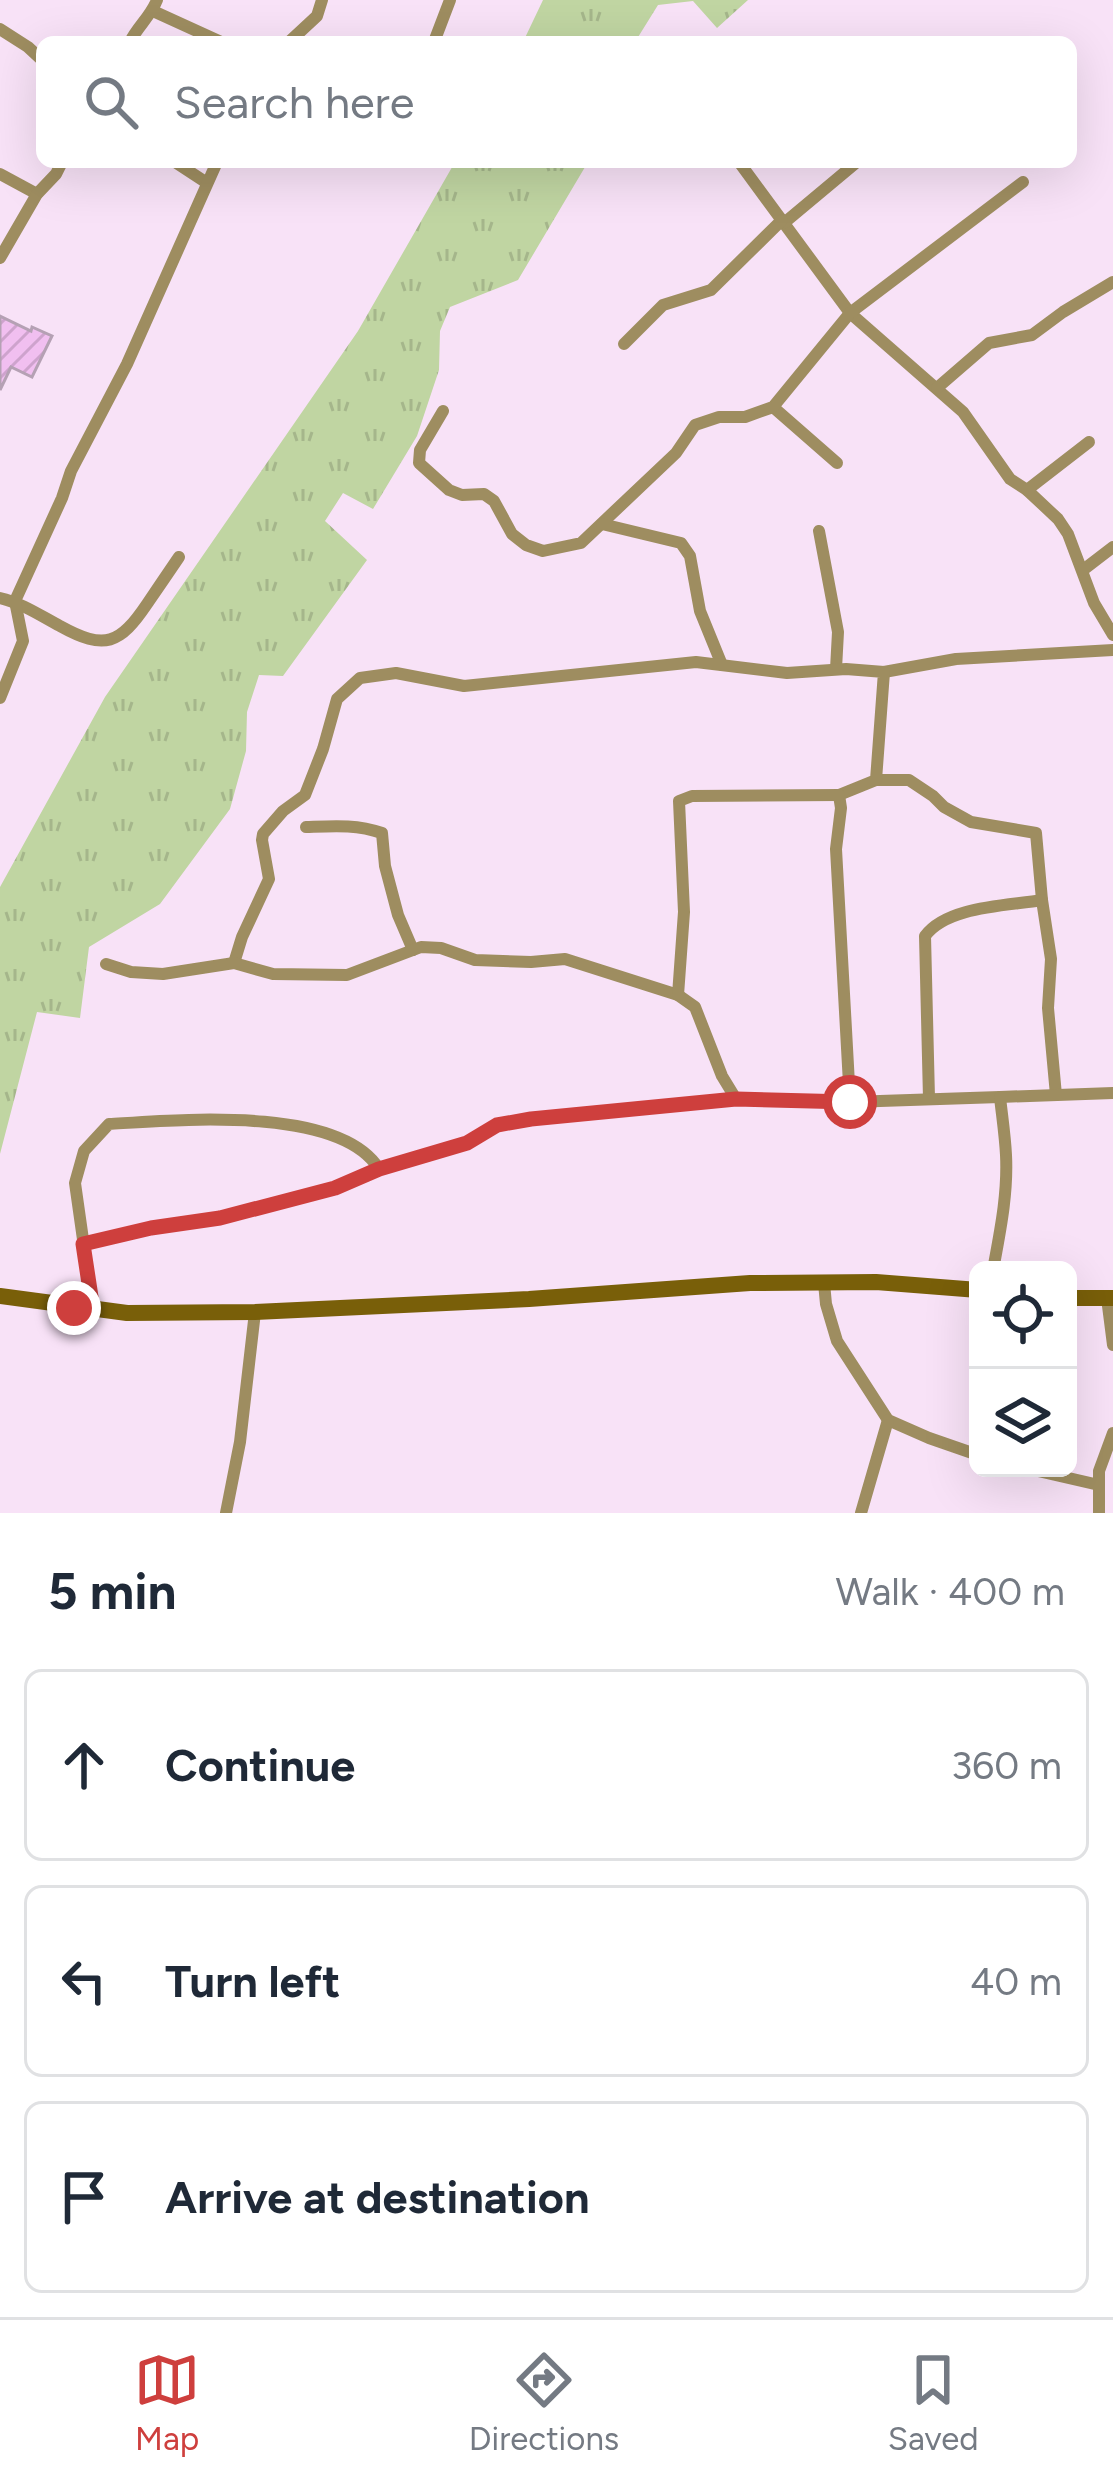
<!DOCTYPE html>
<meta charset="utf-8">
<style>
:root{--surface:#fff;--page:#f6f6f7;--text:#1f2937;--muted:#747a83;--line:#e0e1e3;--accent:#ce3f3d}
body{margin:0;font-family:Figtree,sans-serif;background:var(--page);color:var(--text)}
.controls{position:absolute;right:36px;bottom:36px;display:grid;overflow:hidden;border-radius:18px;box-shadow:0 12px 48px #0002}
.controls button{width:108px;height:108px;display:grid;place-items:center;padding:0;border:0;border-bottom:3px solid var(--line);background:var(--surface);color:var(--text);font:60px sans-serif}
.stop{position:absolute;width:36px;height:36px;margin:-27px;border:9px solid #ce3f3d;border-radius:50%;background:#fff}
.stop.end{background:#ce3f3d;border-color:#fff;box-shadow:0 3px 12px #0008}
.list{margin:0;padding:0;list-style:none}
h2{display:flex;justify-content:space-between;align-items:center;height:156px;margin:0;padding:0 48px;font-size:51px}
h2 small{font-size:39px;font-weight:400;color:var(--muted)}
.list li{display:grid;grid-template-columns:78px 1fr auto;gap:36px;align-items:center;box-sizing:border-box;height:192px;margin:0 24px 24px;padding:0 24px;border:3px solid var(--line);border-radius:18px}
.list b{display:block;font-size:45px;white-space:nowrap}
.list em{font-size:39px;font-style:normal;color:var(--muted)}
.icon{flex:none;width:66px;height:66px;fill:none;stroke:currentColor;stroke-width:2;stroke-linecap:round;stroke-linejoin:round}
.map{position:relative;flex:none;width:1113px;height:1513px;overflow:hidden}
.search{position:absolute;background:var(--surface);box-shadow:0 12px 48px #0002;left:36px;right:36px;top:36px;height:132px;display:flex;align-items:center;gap:30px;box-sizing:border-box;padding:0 42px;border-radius:18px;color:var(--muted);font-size:45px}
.sheet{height:804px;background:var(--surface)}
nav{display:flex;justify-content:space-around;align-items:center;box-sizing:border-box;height:168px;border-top:3px solid var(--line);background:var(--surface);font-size:33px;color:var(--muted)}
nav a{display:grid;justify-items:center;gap:6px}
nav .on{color:var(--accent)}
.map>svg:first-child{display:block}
.grass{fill:url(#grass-tufts)}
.building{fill:url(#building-hatch);stroke:#b5a1b4;stroke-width:3}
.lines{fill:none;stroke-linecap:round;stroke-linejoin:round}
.street{stroke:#9e8d60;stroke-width:12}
.secondary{stroke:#795f09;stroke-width:16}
.route{stroke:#ce3f3d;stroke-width:15}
</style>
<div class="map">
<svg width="1113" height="1513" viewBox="0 0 1113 1513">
<defs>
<pattern id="grass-tufts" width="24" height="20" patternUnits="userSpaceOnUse" patternTransform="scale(3)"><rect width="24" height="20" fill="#c0d5a2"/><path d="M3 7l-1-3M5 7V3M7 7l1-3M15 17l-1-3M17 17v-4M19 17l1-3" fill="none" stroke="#a5b68b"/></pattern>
<pattern id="building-hatch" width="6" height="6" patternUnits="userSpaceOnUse" patternTransform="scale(3)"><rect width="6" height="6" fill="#f1bff0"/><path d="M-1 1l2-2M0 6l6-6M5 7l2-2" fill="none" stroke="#cea3cd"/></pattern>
</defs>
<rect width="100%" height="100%" fill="#f8e2f7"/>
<g class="grass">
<polygon points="543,0 748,0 717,28 693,1 658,5 635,42 523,42"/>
<polygon points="455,162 588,162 518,280 450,307 440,331 439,370 417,436 373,509 343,493 325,521 367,560 283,676 259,675 247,712 246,751 230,809 160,904 89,947 80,1018 37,1012 0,1154 0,887 105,697 358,331"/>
</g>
<polygon class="building" points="0,316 31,331 32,327 52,336 32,377 11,367 0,390"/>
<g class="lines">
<g class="street">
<polyline points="153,11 221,42"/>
<polyline points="0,29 28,47 42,60"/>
<path d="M130 42C137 27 151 16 157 0"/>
<polyline points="289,42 317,16 322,0"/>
<polyline points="434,42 450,0"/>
<polyline points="175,162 207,183"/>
<polyline points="739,162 850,313 963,412 1010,479 1027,490 1058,519 1068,534 1094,603 1113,635"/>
<polyline points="0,174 37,194"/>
<polyline points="784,223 857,162"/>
<polyline points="0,258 37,194 56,174 62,162"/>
<polyline points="624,344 663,305 711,290 782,220"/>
<polyline points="937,388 989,343 1032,335 1063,312 1113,282"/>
<polyline points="773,407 837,463"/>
<polyline points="443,411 420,450 419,463 449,490 462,495 484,494 494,501 512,534 526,545 543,551 581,543 676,453 695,425 719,417 745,417 773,407 850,313 1023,182"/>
<polyline points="1027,490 1089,442"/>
<polyline points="602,524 681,543 690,556 700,611 722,665"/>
<polyline points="819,531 838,632 836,669"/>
<polyline points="1083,570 1113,547"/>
<path d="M0 598C22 603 41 616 60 626 105 651 120 644 147 604 158 588 168 573 179 557"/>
<polyline points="884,672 956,659 1113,650"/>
<polyline points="0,698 23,641 15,601 62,498 71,471 127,364 217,162"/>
<polyline points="876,780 909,780 933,796 944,807 971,822 1036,833 1042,900 1051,959 1048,1008 1056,1095"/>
<path d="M306 827C333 826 356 824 382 833L385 866 398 915 413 950"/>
<polyline points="234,963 242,937 269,879 262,840 263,834 283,811 305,795 323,749 337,699 360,678 396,673 464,686 696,662 787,673 846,669 884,672 876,780 839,795 841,808 836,849 850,1102"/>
<polyline points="106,964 131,972 163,974 234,963 273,974 347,975 421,947 441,948 475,960 531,962 565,959 678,995 695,1007 722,1076 736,1099"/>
<polyline points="678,995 684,912 679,801 692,796 839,795"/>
<path d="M929 1098 925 936C947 906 1007 906 1042 900"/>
<polyline points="83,1243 151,1228 220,1218 336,1188 379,1169 467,1143 497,1125 531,1119 736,1099 850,1102 1000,1097"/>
<path d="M993 1270C1000 1232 1008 1194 1006 1155 1005 1135 1002 1116 1000 1097L1113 1093"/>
<polyline points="824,1283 826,1304 837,1341 888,1420 929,1438 978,1455"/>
<polyline points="1107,1298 1113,1345"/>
<path d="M93 1310 75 1183 84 1151 109 1124C176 1120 339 1105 379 1169"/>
<polyline points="1025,1468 1099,1485"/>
<polyline points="226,1513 240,1442 255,1312"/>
<polyline points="861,1513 888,1420"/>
<polyline points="1099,1513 1099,1471 1113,1433"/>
</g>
<g class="secondary">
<polyline points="0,1296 127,1313 255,1312 529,1299 750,1283 876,1282 978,1290"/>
<polyline points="1068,1298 1113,1298"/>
</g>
</g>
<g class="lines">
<polyline class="route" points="74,1308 93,1310 83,1244 151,1228 220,1218 335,1188 379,1169 467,1143 497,1125 531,1119 736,1099 850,1102"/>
</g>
</svg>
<div class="controls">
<button><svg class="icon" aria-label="locate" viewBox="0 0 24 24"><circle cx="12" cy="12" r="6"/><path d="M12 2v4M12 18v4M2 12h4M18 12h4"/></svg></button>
<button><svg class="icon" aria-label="layers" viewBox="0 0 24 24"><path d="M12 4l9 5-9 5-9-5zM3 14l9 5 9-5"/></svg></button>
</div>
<div class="stop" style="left:850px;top:1102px"></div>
<div class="stop end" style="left:74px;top:1308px"></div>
<div class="search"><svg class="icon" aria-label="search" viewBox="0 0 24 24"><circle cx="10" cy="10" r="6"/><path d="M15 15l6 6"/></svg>Search here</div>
</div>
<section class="sheet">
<h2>5 min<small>Walk · 400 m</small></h2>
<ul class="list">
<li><svg class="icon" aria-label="ahead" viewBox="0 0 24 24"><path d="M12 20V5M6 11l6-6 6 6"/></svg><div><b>Continue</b></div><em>360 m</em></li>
<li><svg class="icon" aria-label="left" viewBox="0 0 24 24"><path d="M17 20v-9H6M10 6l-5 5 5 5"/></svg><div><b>Turn left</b></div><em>40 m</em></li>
<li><svg class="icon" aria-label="arrive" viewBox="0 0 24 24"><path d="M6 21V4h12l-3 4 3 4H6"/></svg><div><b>Arrive at destination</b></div></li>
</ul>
</section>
<nav>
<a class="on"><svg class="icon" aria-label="map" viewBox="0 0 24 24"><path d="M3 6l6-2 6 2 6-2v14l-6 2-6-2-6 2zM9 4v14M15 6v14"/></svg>Map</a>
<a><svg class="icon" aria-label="directions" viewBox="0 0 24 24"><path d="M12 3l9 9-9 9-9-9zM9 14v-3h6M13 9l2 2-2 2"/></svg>Directions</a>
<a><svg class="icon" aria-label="saved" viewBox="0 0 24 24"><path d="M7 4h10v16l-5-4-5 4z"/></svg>Saved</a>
</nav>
